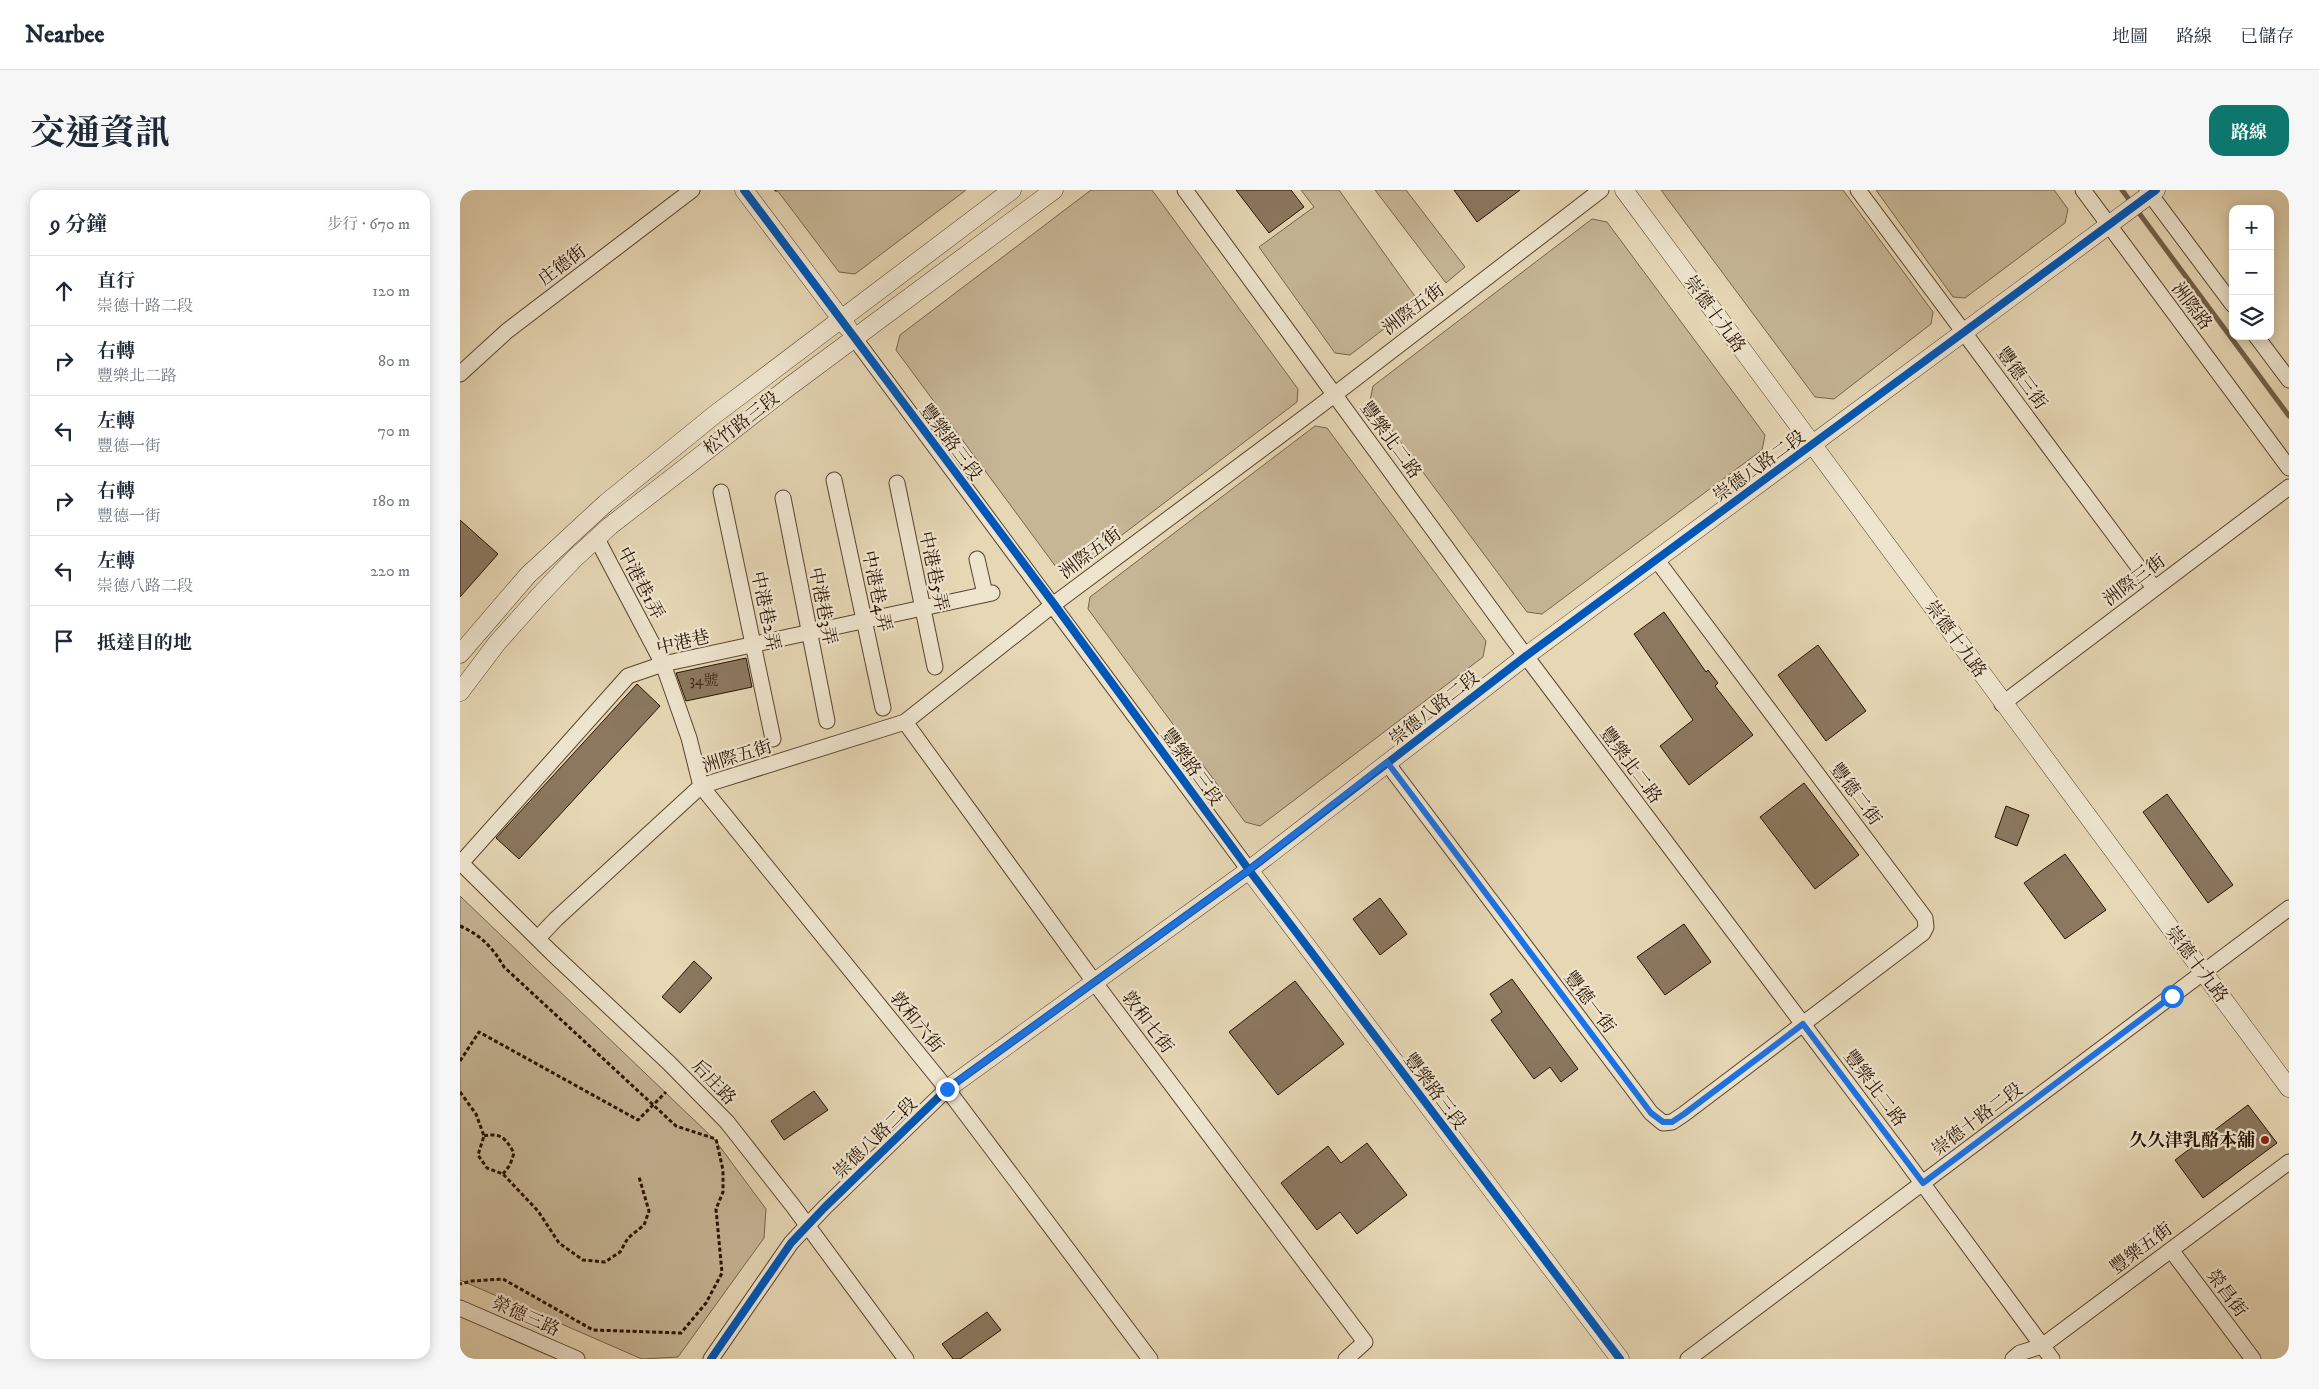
<!DOCTYPE html>
<html lang="zh-TW">
<meta charset="utf-8">
<style>
:root{--surface:#fff;--page:#f6f6f7;--text:#1f2937;--muted:#747a83;--line:#e0e1e3;--accent:#0f766e}
body{margin:0;font-family:"IM FELL DW Pica","Noto Serif TC",serif;background:var(--page);color:var(--text)}
.controls{position:absolute;right:15px;top:15px;display:grid;overflow:hidden;border-radius:10px;box-shadow:0 2px 12px #0003}
.controls button{width:45px;height:45px;display:grid;place-items:center;padding:0;border:0;border-bottom:1px solid var(--line);background:var(--surface);color:var(--text);font:25px sans-serif}
.stop{position:absolute;width:15px;height:15px;margin:-11px;border:4px solid #1a73e8;border-radius:50%;background:#fff}
.stop.end{background:#1a73e8;border-color:#fff;box-shadow:0 1px 5px #0008}
.list{margin:0;padding:0;list-style:none}
h2{display:flex;justify-content:space-between;align-items:center;height:65px;margin:0;padding:0 20px;font-size:21px}
h2 small{font-size:16px;font-weight:400;color:var(--muted)}
.list li{display:grid;grid-template-columns:32px 1fr auto;gap:15px;align-items:center;box-sizing:border-box;height:70px;padding:0 20px;border-top:1px solid var(--line)}
.list b{display:block;font-size:19px;white-space:nowrap}
.list p{margin:0;font-size:16px;white-space:nowrap;color:var(--muted)}
.list em{font-size:16px;font-style:normal;color:var(--muted)}
.icon{flex:none;width:28px;height:28px;fill:none;stroke:currentColor;stroke-width:2;stroke-linecap:round;stroke-linejoin:round}
.map{position:relative;flex:none;width:1829px;height:1169px;overflow:hidden;border-radius:15px}
header{display:flex;align-items:center;gap:30px;box-sizing:border-box;height:70px;padding:0 25px;background:var(--surface);border-bottom:1px solid var(--line)}
header strong{font-size:24px}
nav{display:flex;gap:28px;margin-inline-start:auto;font-size:18px}
.intro{display:flex;align-items:center;justify-content:space-between;box-sizing:border-box;height:120px;padding:0 30px}
h1{margin:0;font-size:35px}
.button{padding:12px 22px;border-radius:15px;background:var(--accent);color:#fff;font-size:18px;font-weight:700}
main{display:flex;gap:30px;padding:0 30px}
aside{flex:1;background:var(--surface);border-radius:15px;box-shadow:0 2px 12px #0003}
.map>svg:first-child{display:block}
.green{fill:#c6b696;stroke:#77644c}
.lines{fill:none;stroke-linecap:round;stroke-linejoin:round}
.stream{stroke:#736048;stroke-width:5}
.building{fill:#8b785f;stroke:#281201}
.minor-casing{stroke:#58432e;stroke-width:17}
.tertiary-casing{stroke:#58432e;stroke-width:19}
.path{stroke:#281201;stroke-width:3;stroke-dasharray:4 2.5;stroke-linecap:butt}
.minor{stroke:#efe5cf;stroke-width:15}
.tertiary{stroke:#efe5cf;stroke-width:18}
.cycleway-casing{stroke:#efe5cf;stroke-width:11}
.cycleway{stroke:#0057b8;stroke-width:8}
.route{stroke:#1a73e8;stroke-width:6}
.poi-dot{fill:#8f2418;stroke:#efe5cf;stroke-width:2}
.labels{text-anchor:middle;stroke-width:4.5;stroke-linejoin:round;paint-order:stroke}
.number-label{font-size:15px;fill:#412c18}
.street-label{font-size:18px;fill:#281201;stroke:#efe5cf}
.poi-label{font-size:18px;font-weight:bold;fill:#281201;stroke:#efe5cf;text-anchor:end}
</style>
<header>
<strong>Nearbee</strong>
<nav><a>地圖</a><a>路線</a><a>已儲存</a></nav>
</header>
<div class="intro"><h1>交通資訊</h1><a class="button">路線</a></div>
<main>
<aside>
<h2>9 分鐘<small>步行 · 670 m</small></h2>
<ul class="list">
<li><svg class="icon" aria-label="ahead" viewBox="0 0 24 24"><path d="M12 20V5M6 11l6-6 6 6"/></svg><div><b>直行</b><p>崇德十路二段</p></div><em>120 m</em></li>
<li><svg class="icon" aria-label="right" viewBox="0 0 24 24"><path d="M7 20v-9h11M14 6l5 5-5 5"/></svg><div><b>右轉</b><p>豐樂北二路</p></div><em>80 m</em></li>
<li><svg class="icon" aria-label="left" viewBox="0 0 24 24"><path d="M17 20v-9H6M10 6l-5 5 5 5"/></svg><div><b>左轉</b><p>豐德一街</p></div><em>70 m</em></li>
<li><svg class="icon" aria-label="right" viewBox="0 0 24 24"><path d="M7 20v-9h11M14 6l5 5-5 5"/></svg><div><b>右轉</b><p>豐德一街</p></div><em>180 m</em></li>
<li><svg class="icon" aria-label="left" viewBox="0 0 24 24"><path d="M17 20v-9H6M10 6l-5 5 5 5"/></svg><div><b>左轉</b><p>崇德八路二段</p></div><em>220 m</em></li>
<li><svg class="icon" aria-label="arrive" viewBox="0 0 24 24"><path d="M6 21V4h12l-3 4 3 4H6"/></svg><div><b>抵達目的地</b></div></li>
</ul>
</aside>
<div class="map">
<svg width="1829" height="1169" viewBox="0 0 1829 1169">
<rect width="100%" height="100%" fill="#e6d7b5"/>
<filter id="stains"><feTurbulence type="fractalNoise" baseFrequency=".004" numOctaves="4"/><feColorMatrix values="0 0 0 0 .2 0 0 0 0 .09 0 0 0 0 .02 0 0 0 .5 -.17"/></filter>
<radialGradient id="worn" r=".72"><stop offset=".6" stop-color="#630" stop-opacity="0"/><stop offset="1" stop-color="#630" stop-opacity=".3"/></radialGradient>
<g class="green">
<polygon points="317,0 506,0 395,84 379,82"/>
<polygon points="631,0 692,0 838,199 837,212 612,383 599,381 436,160 440,145"/>
<polygon points="841,0 879,0 959,112 890,165 875,163 799,57 854,17"/>
<polygon points="915,0 946,0 1005,77 986,93"/>
<polygon points="1201,0 1383,0 1473,122 1471,134 1374,209 1355,207"/>
<polygon points="1416,0 1594,0 1608,19 1605,33 1505,108 1493,107"/>
<polygon points="1132,29 1147,32 1305,245 1302,260 1082,424 1067,422 910,211 913,196"/>
<polygon points="855,236 867,238 1026,451 1023,467 800,636 785,632 628,419 630,407"/>
<polygon points="0,706 255,950 306,1019 304,1048 218,1167 182,1169 0,1090"/>
</g>
<g class="lines">
<polyline class="stream" points="1662,0 1829,226"/>
</g>
<g class="building">
<polygon points="776,0 831,0 844,17 809,43"/>
<polygon points="994,0 1060,0 1017,32"/>
<polygon points="0,330 38,364 0,407"/>
<polygon points="1204,422 1246,482 1248,480 1258,493 1255,496 1293,545 1229,595 1200,556 1233,530 1174,444"/>
<polygon points="1358,455 1406,521 1366,551 1318,485"/>
<polygon points="286,468 292,497 226,511 216,483"/>
<polygon points="177,494 200,516 59,669 36,648"/>
<polygon points="1344,593 1399,665 1355,699 1300,627"/>
<polygon points="1707,604 1773,695 1748,713 1683,622"/>
<polygon points="1546,616 1569,625 1557,656 1535,647"/>
<polygon points="1605,664 1646,720 1605,749 1564,693"/>
<polygon points="920,708 947,744 920,765 893,729"/>
<polygon points="1224,734 1251,772 1205,805 1177,767"/>
<polygon points="234,771 252,788 220,823 202,807"/>
<polygon points="1052,789 1118,879 1101,892 1090,877 1074,889 1031,830 1042,822 1030,804"/>
<polygon points="835,791 884,854 818,905 769,842"/>
<polygon points="354,901 368,920 324,950 311,931"/>
<polygon points="1788,915 1817,953 1743,1008 1715,970"/>
<polygon points="907,953 947,1005 897,1044 880,1022 857,1040 821,993 868,956 881,973"/>
<polygon points="527,1122 541,1140 500,1169 493,1169 482,1154"/>
</g>
<g class="lines">
<defs>
<g id="minor">
<polyline points="725,0 1053,449 1443,967 1592,1169"/>
<polyline points="1398,0 1694,398"/>
<polyline points="1623,0 1829,278"/>
<polyline points="1687,0 1773,115"/>
<polyline points="1796,146 1829,190"/>
<polyline points="395,149 789,680"/>
<polyline points="0,184 47,141 232,0"/>
<polyline points="374,290 423,518"/>
<polyline points="437,293 475,477"/>
<polyline points="261,302 313,549"/>
<polyline points="323,308 367,531"/>
<polyline points="137,349 203,474 229,548 241,596 487,899 690,1169"/>
<polyline points="517,369 525,404"/>
<polyline points="1542,514 1829,297"/>
<polyline points="445,532 635,793 905,1152 886,1169"/>
<polyline points="927,573 1191,923 1203,933 1212,932 1224,924 1463,743 1466,737 1465,728 1196,369"/>
<polyline points="0,672 92,763 209,873 267,932 333,1016 446,1169"/>
<polyline points="1,673 168,486 203,474 532,403"/>
<polyline points="78,748 96,729 241,596 445,532 594,414 857,218 1141,0"/>
<polyline points="1711,1060 1793,1169"/>
<polyline points="0,1118 117,1169"/>
<polyline points="251,1169 331,1053 365,1017 487,899"/>
<polyline points="1228,1169 1829,718"/>
<polyline points="1553,1169 1560,1163 1582,1156 1829,972"/>
</g>
<g id="tertiary">
<polyline points="284,0 388,138"/>
<polyline points="1164,0 1829,898"/>
<polyline points="0,464 68,385 146,313 253,226 552,0"/>
<polyline points="0,502 37,453 78,407 115,368 150,336 330,196 594,0"/>
<polyline points="789,680 1160,1169"/>
<polyline points="487,899 789,680 1066,466 1696,0"/>
</g>
</defs>
<use href="#minor" class="minor-casing"/>
<use href="#tertiary" class="tertiary-casing"/>
<g class="path">
<polyline points="315,1 316,0"/>
<path d="M0 736C21 745 33 758 44 777L216 936 256 949 263 980V1002L256 1019 262 1083 246 1113 221 1143 133 1140 43 1089 12 1091 0 1094"/>
<polyline points="0,871 19,842 178,930 206,902"/>
<polyline points="0,902 16,924 24,946 18,965 27,978 43,984 78,1021 99,1053 123,1070 145,1072 160,1062 168,1048 184,1035 189,1021 179,987"/>
<path d="M24 946C41 942 46 949 54 963L50 975 43 984"/>
</g>
<use href="#minor" class="minor"/>
<use href="#tertiary" class="tertiary"/>
<defs>
<g id="cycleway">
<polyline points="284,0 594,414 789,680 1160,1169"/>
<polyline points="251,1169 331,1053 365,1017 487,899 789,680 1066,466 1696,0"/>
</g>
</defs>
<use href="#cycleway" class="cycleway-casing"/>
<use href="#cycleway" class="cycleway"/>
</g>
<g class="lines">
<polyline class="route" points="487,899 789,680 927,572 1191,923 1203,932 1212,932 1224,924 1343,834 1463,993 1712,806"/>
</g>
<circle class="poi-dot" cx="1805" cy="950" r="5"/>
<g class="labels">
<g class="number-label">
<text x="244" y="495">34號</text>
</g>
<g class="street-label">
<text transform="translate(102 75) rotate(-37)" y="6">庄德街</text>
<text transform="translate(1732 116) rotate(53)" y="6">洲際路</text>
<text transform="translate(953 119) rotate(-37)" y="6">洲際五街</text>
<text transform="translate(1255 124) rotate(54)" y="6">崇德十九路</text>
<text transform="translate(1562 188) rotate(54)" y="6">豐德三街</text>
<text transform="translate(281 233) rotate(-38)" y="6">松竹路三段</text>
<text transform="translate(931 250) rotate(54)" y="6">豐樂北二路</text>
<text transform="translate(491 252) rotate(53)" y="6">豐樂路三段</text>
<text transform="translate(1299 276) rotate(-36)" y="6">崇德八路二段</text>
<text transform="translate(630 363) rotate(-37)" y="6">洲際五街</text>
<text transform="translate(474 381) rotate(78)" y="6">中港巷5弄</text>
<text transform="translate(1674 390) rotate(-37)" y="6">洲際三街</text>
<text transform="translate(181 393) rotate(62)" y="6">中港巷1弄</text>
<text transform="translate(417 401) rotate(78)" y="6">中港巷4弄</text>
<text transform="translate(363 416) rotate(79)" y="6">中港巷3弄</text>
<text transform="translate(306 421) rotate(78)" y="6">中港巷2弄</text>
<text transform="translate(1496 449) rotate(54)" y="6">崇德十九路</text>
<text transform="translate(223 452) rotate(-13)" y="6">中港巷</text>
<text transform="translate(974 518) rotate(-38)" y="6">崇德八路二段</text>
<text transform="translate(277 566) rotate(-17)" y="6">洲際五街</text>
<text transform="translate(1171 575) rotate(53)" y="6">豐樂北二路</text>
<text transform="translate(732 577) rotate(54)" y="6">豐樂路三段</text>
<text transform="translate(1396 604) rotate(53)" y="6">豐德二街</text>
<text transform="translate(1737 774) rotate(53)" y="6">崇德十九路</text>
<text transform="translate(1130 812) rotate(53)" y="6">豐德一街</text>
<text transform="translate(457 832) rotate(51)" y="6">敦和六街</text>
<text transform="translate(688 832) rotate(53)" y="6">敦和七街</text>
<text transform="translate(254 892) rotate(46)" y="6">后庄路</text>
<text transform="translate(1415 898) rotate(53)" y="6">豐樂北二路</text>
<text transform="translate(975 901) rotate(53)" y="6">豐樂路三段</text>
<text transform="translate(1517 929) rotate(-37)" y="6">崇德十路二段</text>
<text transform="translate(415 948) rotate(-44)" y="6">崇德八路二段</text>
<text transform="translate(1681 1058) rotate(-37)" y="6">豐樂五街</text>
<text transform="translate(1767 1103) rotate(53)" y="6">榮昌街</text>
<text transform="translate(66 1126) rotate(24)" y="6">榮德三路</text>
</g>
<g class="poi-label">
<text x="1795" y="956">久久津乳酪本舖</text>
</g>
</g>
<rect width="100%" height="100%" filter="url(#stains)"/>
<rect width="100%" height="100%" fill="url(#worn)"/>
</svg>
<div class="controls">
<button>+</button>
<button>−</button>
<button><svg class="icon" aria-label="layers" viewBox="0 0 24 24"><path d="M12 4l9 5-9 5-9-5zM3 14l9 5 9-5"/></svg></button>
</div>
<div class="stop" style="left:1712px;top:806px"></div>
<div class="stop end" style="left:487px;top:899px"></div>
</div>
</main>
